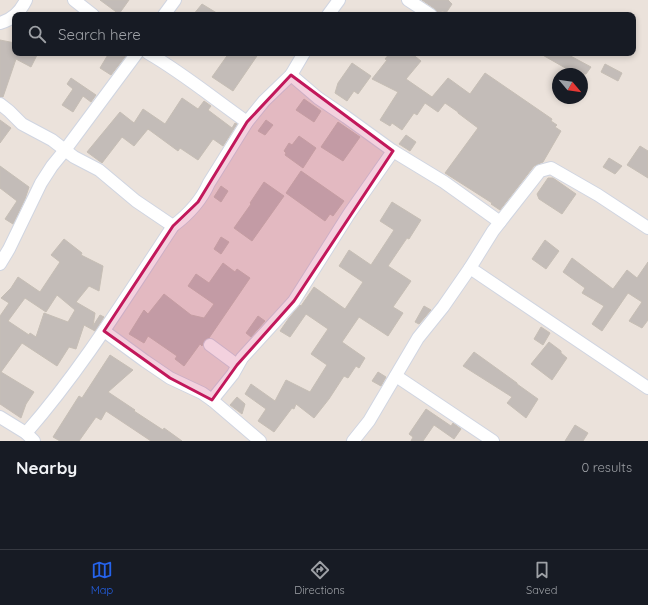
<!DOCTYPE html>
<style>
:root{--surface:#171b24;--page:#20242c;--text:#f1f3f6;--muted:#9ea1a6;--line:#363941;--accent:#2563eb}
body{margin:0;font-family:Quicksand,sans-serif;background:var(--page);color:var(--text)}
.compass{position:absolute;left:552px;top:68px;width:36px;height:36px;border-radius:50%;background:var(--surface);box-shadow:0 2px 6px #0003;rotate:119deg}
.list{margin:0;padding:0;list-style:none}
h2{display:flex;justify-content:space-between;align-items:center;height:52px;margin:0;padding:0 16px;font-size:17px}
h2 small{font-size:13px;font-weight:400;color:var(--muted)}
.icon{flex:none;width:22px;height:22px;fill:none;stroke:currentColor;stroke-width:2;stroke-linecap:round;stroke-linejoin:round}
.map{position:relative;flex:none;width:648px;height:441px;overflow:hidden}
.search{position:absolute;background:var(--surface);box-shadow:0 2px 6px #0003;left:12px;right:12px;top:12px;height:44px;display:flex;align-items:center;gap:10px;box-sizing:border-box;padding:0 14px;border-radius:8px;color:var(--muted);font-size:15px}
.sheet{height:108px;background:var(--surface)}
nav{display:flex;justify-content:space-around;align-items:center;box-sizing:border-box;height:56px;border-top:1px solid var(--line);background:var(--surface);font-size:11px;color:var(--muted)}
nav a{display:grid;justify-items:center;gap:2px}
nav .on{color:var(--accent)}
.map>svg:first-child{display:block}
.building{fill:#c3bcb8;stroke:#c6beb5;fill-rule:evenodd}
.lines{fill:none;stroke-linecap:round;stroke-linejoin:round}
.minor-casing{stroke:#d0d5e1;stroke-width:14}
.minor{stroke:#fff;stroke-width:12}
.marked{fill:#c2185b;fill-opacity:0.2;stroke:#c2185b;stroke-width:3;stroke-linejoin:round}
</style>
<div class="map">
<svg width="648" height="441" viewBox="0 0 648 441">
<rect width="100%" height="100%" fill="#ebe2db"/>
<g class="building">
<polygon points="100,0 129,0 119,14"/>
<polygon points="422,0 448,0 452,4 446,13 442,11 439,15 435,9"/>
<polygon points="202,4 220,15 193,15"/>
<polygon points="0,40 15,43 15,53 38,53 31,67 16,59 3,97 0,97"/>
<polygon points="109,53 128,53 111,75 100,68"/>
<polygon points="229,53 259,53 233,91 212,77"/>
<polygon points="390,53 402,53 406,56 409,53 411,53 421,61 406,79 432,97 448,78 470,94 485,73 552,119 551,121 557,125 555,127 561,131 543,162 534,166 500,210 491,204 492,203 445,173 478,128 458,113 458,112 445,103 438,112 425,103 417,115 414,113 402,130 392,123 390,126 380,120 398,92 372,79 387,60 385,59"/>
<polygon points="539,53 565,53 591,67 586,74 576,74"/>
<polygon points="352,63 371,76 358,94 354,91 347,101 335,93 338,83"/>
<polygon points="605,64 622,73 618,81 601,72"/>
<polygon points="71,78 96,95 91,102 83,96 73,112 62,105 73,89 67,84"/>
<polygon points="182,98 198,109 204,101 211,106 208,110 232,128 235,123 237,124 223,146 213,139 198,160 180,148 178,151 148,129 134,146 122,137 102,163 87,152 120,112 134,123 143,109 165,124"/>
<polygon points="304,99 321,111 314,122 296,110"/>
<polygon points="0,120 11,128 0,143"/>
<polygon points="266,120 273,125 265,135 258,131"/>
<polygon points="338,122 360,137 343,161 321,147"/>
<polygon points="406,135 416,142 410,151 399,144"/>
<polygon points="299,136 316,148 303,168 285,155 286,153 284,151 289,143 292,145"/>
<polygon points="640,146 648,151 648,178 627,165"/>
<polygon points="609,158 622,166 615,174 603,167"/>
<polygon points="0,166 29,187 25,199 13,224 5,219 17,201 0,188"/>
<polygon points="301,171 344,201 333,216 330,214 325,221 286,193"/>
<polygon points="548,178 553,178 576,194 562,214 539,199 537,194"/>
<polygon points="264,182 284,196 252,241 234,228 251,204 250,203"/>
<polygon points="221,186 228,191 221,202 214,197"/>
<polygon points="392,202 421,220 409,239 407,238 388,266 411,281 393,307 403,313 388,336 359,317 342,342 365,358 359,368 356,366 348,378 344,376 329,399 314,418 296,404 294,409 292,408 274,432 258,421 266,409 245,394 251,384 275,401 286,380 310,392 327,365 311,354 328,329 306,314 290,337 280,331 289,318 300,305 301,306 314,287 345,309 363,282 339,266 349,250 371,265 394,230 380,221"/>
<polygon points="221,237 229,242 221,254 214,249"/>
<path d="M64 239 82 253 81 255 103 266 99 291 89 286 76 302 95 313 93 326 100 315 104 317 95 331 84 325 76 349 69 347 57 366 22 343 1 372 34 392 26 404 21 418 0 404V316L9 303 1 298 11 288 18 277 40 292 60 262 51 255ZM57 295 75 310 68 322 44 313 36 337 30 333 29 335 8 321 25 298 46 312Z"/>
<polygon points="545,240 559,251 546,269 532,259"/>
<polygon points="572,258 613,289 627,270 637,278 648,262 648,320 642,328 629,321 642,302 628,293 602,331 592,324 604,306 582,293 585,288 563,272"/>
<polygon points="223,263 235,272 237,269 250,278 209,338 204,341 202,346 200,344 184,366 175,359 177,356 148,336 144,343 129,334 144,310 148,314 164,294 191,315 204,318 214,304 188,286 196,274 209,283"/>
<polygon points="424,306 431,310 419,324 415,322"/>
<polygon points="258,316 265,321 251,337 246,333"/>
<polygon points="541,327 550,333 543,345 534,339"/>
<polygon points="549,342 561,351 561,353 567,358 552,380 531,364"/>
<polygon points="474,352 517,383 517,384 538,399 526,418 507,403 512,397 463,366"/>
<polygon points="110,355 133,370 108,392 135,410 134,411 163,430 164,428 182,441 151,441 106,411 101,420 96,417 79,441 60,441 53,437 79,396 82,398"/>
<polygon points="378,372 386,377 381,386 372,381"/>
<polygon points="237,397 245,404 242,414 230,405"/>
<polygon points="426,409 451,426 453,423 461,429 454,439 434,425 423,441 411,441 413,437 409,434"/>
<polygon points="575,425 588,433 583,441 565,441"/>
</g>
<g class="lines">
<defs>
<g id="minor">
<polyline points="74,0 93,15"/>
<polyline points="408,0 431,15"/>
<polyline points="164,15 175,0"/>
<polyline points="328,15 339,0"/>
<path d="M0 23C13 19 20 12 26 0"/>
<path d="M148 53C183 73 214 99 247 122"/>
<polyline points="291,75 318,98 346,117 393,151 444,182 500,222"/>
<polyline points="0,104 9,111 22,124 52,140 74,157 99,170 136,201 173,226"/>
<polyline points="0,264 9,249 41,183 52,166 65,150 137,53"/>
<polyline points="470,268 648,388"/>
<polyline points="104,331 145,361 170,378 202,393 212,400 260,441"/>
<polyline points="210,345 237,365"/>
<polyline points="396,376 493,441"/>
<polyline points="212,400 233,374 242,358 294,301 349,214 393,151"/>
<polyline points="0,417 26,433 34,441"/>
<path d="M26 433C82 369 126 297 173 226 189 214 201 201 209 183L247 122 264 101 291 75 304 53"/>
<polyline points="353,441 369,421 418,338 443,307 470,268 493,231 540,171 551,168 598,195 648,228"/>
</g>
</defs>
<use href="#minor" class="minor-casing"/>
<use href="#minor" class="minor"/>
</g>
<path class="marked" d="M291 75 393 151 294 301 237 365 212 400 170 378 104 331 173 226 198 202 247 122Z"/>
</svg>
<svg class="compass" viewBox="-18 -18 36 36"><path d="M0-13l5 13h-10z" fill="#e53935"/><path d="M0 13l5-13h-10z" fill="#9ea1a6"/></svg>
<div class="search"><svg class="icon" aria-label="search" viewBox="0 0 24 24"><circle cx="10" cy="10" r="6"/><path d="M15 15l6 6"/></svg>Search here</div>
</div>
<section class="sheet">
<h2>Nearby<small>0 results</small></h2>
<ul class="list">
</ul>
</section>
<nav>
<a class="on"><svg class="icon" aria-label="map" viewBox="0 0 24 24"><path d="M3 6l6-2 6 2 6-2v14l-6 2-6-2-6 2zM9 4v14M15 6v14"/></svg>Map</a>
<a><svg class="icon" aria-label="directions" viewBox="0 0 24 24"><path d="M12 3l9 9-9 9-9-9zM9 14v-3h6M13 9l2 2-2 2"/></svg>Directions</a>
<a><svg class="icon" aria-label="saved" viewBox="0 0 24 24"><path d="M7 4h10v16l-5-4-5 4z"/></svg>Saved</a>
</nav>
